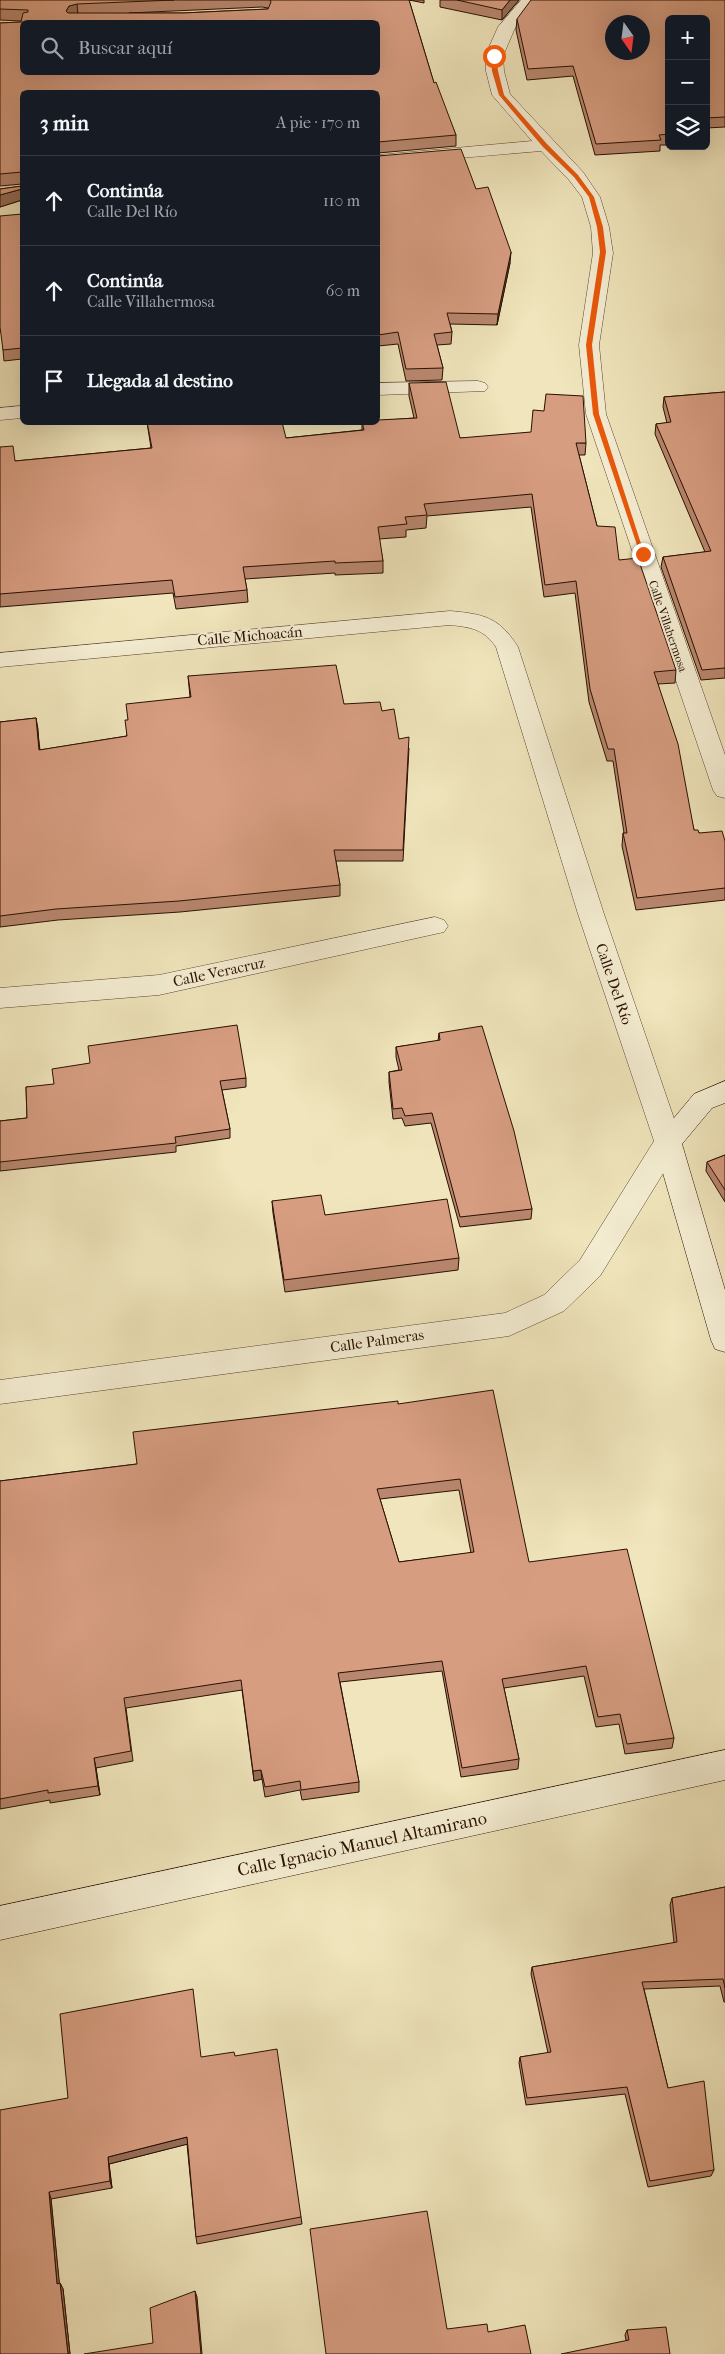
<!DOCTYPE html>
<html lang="es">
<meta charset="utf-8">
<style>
:root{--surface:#171b24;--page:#20242c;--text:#f1f3f6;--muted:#9ea1a6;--line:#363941}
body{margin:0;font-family:"IM FELL French Canon",serif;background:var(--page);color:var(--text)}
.controls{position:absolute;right:15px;top:15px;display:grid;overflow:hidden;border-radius:8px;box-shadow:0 5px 20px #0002}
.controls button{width:45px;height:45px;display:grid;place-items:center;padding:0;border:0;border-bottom:1px solid var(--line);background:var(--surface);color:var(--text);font:25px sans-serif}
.compass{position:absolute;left:605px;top:15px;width:45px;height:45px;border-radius:50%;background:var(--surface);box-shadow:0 5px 20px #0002;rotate:166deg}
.stop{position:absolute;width:15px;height:15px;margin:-11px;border:4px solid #ea580c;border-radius:50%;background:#fff}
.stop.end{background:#ea580c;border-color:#fff;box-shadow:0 1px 5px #0008}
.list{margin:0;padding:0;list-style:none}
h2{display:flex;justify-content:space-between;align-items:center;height:65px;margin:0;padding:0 20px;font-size:21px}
h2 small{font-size:16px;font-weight:400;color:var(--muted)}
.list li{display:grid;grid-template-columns:32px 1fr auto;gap:15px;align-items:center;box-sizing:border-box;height:90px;padding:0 20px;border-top:1px solid var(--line)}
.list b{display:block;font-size:19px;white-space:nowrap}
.list p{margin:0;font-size:16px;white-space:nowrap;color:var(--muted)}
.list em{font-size:16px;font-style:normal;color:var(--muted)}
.icon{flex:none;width:28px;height:28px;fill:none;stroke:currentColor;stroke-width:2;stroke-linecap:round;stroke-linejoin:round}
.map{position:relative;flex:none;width:725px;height:2354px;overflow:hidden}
.search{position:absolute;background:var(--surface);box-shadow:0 5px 20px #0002;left:20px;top:20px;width:360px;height:55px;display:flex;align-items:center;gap:12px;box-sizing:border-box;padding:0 18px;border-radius:8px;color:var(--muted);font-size:19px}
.panel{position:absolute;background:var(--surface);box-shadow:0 5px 20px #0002;left:20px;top:90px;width:360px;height:335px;border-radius:8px}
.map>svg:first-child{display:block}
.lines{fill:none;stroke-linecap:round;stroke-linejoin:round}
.street-casing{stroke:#5a442f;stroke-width:1}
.secondary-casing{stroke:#280f00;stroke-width:1}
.street{fill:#f5eed3;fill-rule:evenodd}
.secondary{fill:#f5eed3;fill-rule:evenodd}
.wall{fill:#b9876f;stroke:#280f00;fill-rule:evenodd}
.shaded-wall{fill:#966e5a;stroke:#280f00}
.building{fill:#d79d81;stroke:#280f00;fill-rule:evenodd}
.route{fill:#ea580c}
.labels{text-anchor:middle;stroke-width:4;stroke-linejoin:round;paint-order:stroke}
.far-street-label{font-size:12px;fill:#280f00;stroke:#f5eed3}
.street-label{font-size:15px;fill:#280f00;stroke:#f5eed3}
.near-street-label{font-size:18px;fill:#280f00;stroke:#f5eed3}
</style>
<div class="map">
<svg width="725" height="2354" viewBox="0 0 725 2354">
<rect width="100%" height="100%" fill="#f0e5bc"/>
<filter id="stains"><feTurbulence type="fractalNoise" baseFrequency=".004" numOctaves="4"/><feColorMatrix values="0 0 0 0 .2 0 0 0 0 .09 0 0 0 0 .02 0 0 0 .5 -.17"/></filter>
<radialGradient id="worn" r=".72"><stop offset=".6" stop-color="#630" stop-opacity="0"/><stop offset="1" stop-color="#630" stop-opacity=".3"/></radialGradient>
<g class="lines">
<defs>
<g id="street">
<polygon points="521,0 538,0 515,28 503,56 504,71 510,94 583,172 600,197 609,227 613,253 599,345 606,414 725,755 725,798 717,796 713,790 586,414 579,345 593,253 591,227 582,197 569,180 541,151 378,165 378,155 532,141 492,95 486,71 485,56 498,27"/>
<polygon points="478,381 485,383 488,387 485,391 378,395 378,383"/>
<polygon points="22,406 22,418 0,420 0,408"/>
<path d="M450 611C484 614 499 617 518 647L604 914 682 1142 678 1149 600 1276 564 1311 509 1336 0 1404V1380L505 1313 544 1295 580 1260 654 1141 578 914 496 647C484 629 470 627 450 625L0 667V653Z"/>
<polygon points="435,917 444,920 448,926 444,932 159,995 0,1008 0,988 159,975"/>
</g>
<g id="secondary">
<polygon points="725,1081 725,1103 712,1108 682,1144 725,1290 725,1352 715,1349 711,1340 654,1142 694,1094"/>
<polygon points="725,1750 725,1780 0,1940 0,1906"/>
</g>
</defs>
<use href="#street" class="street-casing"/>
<use href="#secondary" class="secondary-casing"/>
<use href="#street" class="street"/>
<use href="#secondary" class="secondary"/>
</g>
<g class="wall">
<path d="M0 0H409L434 83 456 135V146L378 153V155L476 189 510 263 497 325 450 324 452 332 451 344 437 345 443 368 442 380 406 381 398 344 378 346V92H22V200L0 207V189L22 186V184L0 186V23L21 22V21L0 20ZM262 7 268 8V9L183 13H129Z"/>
<polygon points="409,0 424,0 424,3"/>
<polygon points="440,0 519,0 502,20 440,7"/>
<polygon points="725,0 725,127 706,128 706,19 669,19 669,145 660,145 660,151 595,155 573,76 527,80 516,30 517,19"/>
<polygon points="22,214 22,359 4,361 3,350"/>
<polygon points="409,383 460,438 586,443 585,455 579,455 597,526 619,560 676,670 675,683 658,684 694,830 699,833 725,841 725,900 636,910 622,846 623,833 624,833 613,761 607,761 589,702 575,593 544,597 531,507 427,516 426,528 406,530 406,537 379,539 383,561 383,573 335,575 335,573 245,579 247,590 248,602 176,609 173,593 0,607 0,447 15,461 151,448 147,422 286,438 362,430 362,422 414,418 409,396"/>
<polygon points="725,392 725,678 701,680 661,567 663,557 705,552 655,434 656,424 667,423 663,407 664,397"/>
<polygon points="188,676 382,711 399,739 409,748 403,861 336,861 340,885 340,896 180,912 58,920 0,927 0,722 36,718 40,750 127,736 128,720 190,697"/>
<polygon points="439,1033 532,1209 531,1219 460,1227 431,1123 405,1126 402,1118 393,1119 389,1082 389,1072 399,1070 396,1057 396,1047 438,1041"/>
<polygon points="246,1078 246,1087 222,1090 230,1129 230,1138 176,1146 176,1152 0,1171 0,1121 27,1118 26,1087"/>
<polygon points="725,1155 725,1202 706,1171 707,1162"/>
<polygon points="272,1201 325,1215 459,1258 458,1270 285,1292 273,1213"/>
<path d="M398 1404 674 1738 672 1748 625 1754 619 1724 596 1727 584 1676 504 1688 519 1759 518 1769 461 1777 442 1671 340 1682 359 1782V1792L302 1800 300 1790 265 1797 262 1779 254 1781 242 1690 126 1708 133 1761 96 1768 100 1795 50 1803V1800L0 1809V1481L137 1464ZM459 1490 471 1553 399 1562 380 1499Z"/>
<polygon points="725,1887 725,2002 724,2002 720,1986 644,1989 668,2088 714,2170 711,2176 648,2187 625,2094 526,2105 519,2063 520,2057 548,2053 531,1974 532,1967 674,1943 670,1905 672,1898"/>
<polygon points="201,2057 301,2217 302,2224 197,2244 196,2237 187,2144 109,2164 112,2188 51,2199 59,2283 60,2283 63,2289 70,2354 0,2354 68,2098"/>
<polygon points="627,2330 670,2354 626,2340 625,2335"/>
</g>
<g class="shaded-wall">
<polygon points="510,0 519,0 502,20 502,10"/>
<polygon points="77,4 78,15 70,17 66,11 69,6"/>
<polygon points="22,189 22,200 0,207 0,195"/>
<polygon points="511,252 510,263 497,325 498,314"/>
<polygon points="36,718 38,729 40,761 39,750"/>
<polygon points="94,1758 96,1768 100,1795 98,1786"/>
<polygon points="261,1770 262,1779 254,1781 253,1771"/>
<polygon points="187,2137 188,2144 109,2164 112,2188 110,2181 108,2157"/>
<polygon points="49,2192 51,2199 60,2289 57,2284"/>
<polygon points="60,2283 63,2289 70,2354 68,2354"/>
<polygon points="195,2291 197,2297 202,2354 201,2354"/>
</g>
<g class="building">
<path d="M0 0H174L77 4 69 6 66 11 68 13H183L268 9 271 2 270 0H409L434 83 436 82 456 135 378 142V145V92H22V189L0 195V189L22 186V172L0 174V23L21 22 23 13 28 12V10L0 9ZM22 22H378V72H22Z"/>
<polygon points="457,0 510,0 502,10"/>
<path d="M531 0H725V117L706 118V19H669V134L659 135 661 140 596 144 573 66 528 69 517 19ZM612 22H642V52H612Z"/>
<polygon points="461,149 476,189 488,187 511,252 498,314 447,313 452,332 434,334 443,368 406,369 398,332 378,335 378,155 378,156"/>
<polygon points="22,214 22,348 3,350 0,327 0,216"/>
<polygon points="446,382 460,438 531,432 533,410 544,411 546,394 583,396 586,443 576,443 597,526 615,527 619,560 638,558 676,670 654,672 678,744 694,830 698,830 699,833 722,831 725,841 725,888 637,898 623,833 627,833 614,749 608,749 590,689 576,581 545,585 532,494 424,504 427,515 405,517 407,524 378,527 383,561 335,563 335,561 243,567 247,590 175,597 172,580 0,594 0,447 13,446 15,461 152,448 147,422 282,422 286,438 364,430 362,422 378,422 378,420 417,418 409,383"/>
<polygon points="725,392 725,668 702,670 663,557 711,551 656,424 671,422 664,397"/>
<polygon points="336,665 344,704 380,702 382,711 394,709 399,739 409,737 403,850 334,850 340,885 179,901 56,909 0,916 0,722 36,718 39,750 127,736 125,720 128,720 126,704 191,697 188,676"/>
<polygon points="237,1025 246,1078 220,1081 230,1129 175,1137 176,1143 0,1162 0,1121 27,1118 26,1087 54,1084 52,1069 90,1063 88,1046"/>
<polygon points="482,1026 514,1131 532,1209 460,1217 432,1113 405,1116 402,1108 393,1109 389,1072 402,1070 396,1047 440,1040 439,1033"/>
<polygon points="725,1155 725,1190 707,1162"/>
<polygon points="321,1195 325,1215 447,1199 459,1258 284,1280 272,1201"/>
<path d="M493 1390 529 1562 627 1549 674 1738 627 1744 620 1714 598 1717 586 1666 502 1679 519 1759 462 1768 442 1661 338 1673 359 1782 301 1790 300 1781 265 1787 261 1770 253 1771 241 1680 124 1698 131 1751 94 1758 98 1786 48 1793V1790L0 1799V1481L137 1464 133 1432 398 1401V1404ZM460 1479 474 1552 399 1562 377 1489Z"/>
<polygon points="725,1887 725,1988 723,1979 642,1982 668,2088 704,2081 714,2170 650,2181 627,2087 527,2098 520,2057 551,2052 532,1967 677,1942 672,1898"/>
<polygon points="193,1989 201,2057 234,2052 235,2056 277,2049 301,2217 196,2237 187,2137 108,2157 110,2181 49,2192 57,2284 60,2283 68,2354 0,2354 0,2110 68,2098 60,2014"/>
<polygon points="427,2211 447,2329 487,2324 488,2332 525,2325 531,2354 326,2354 310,2229"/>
<polygon points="195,2291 201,2354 84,2354 153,2343 150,2308"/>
<polygon points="666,2327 670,2354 561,2354 629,2340 627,2330"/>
</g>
<polygon class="route" points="494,54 496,56 498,71 504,95 547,144 578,175 594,197 603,227 606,252 592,345 599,414 645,556 640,554 593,414 586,345 600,252 597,227 589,197 574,177 543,147 499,95 492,71 491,56"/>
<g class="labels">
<g class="far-street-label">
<text transform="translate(668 626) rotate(71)" y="4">Calle Villahermosa</text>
</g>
<g class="street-label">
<text transform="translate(250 636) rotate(-5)" y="5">Calle Michoacán</text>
<text transform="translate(219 972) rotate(-12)" y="5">Calle Veracruz</text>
<text transform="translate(614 984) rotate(71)" y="5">Calle Del Río</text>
<text transform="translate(377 1341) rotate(-8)" y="5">Calle Palmeras</text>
</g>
<g class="near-street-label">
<text transform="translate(362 1844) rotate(-12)" y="6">Calle Ignacio Manuel Altamirano</text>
</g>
</g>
<rect width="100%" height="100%" filter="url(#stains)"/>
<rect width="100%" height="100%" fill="url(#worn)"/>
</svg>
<div class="controls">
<button>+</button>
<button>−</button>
<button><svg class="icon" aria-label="layers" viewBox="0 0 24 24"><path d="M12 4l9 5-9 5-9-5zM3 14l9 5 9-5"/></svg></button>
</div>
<svg class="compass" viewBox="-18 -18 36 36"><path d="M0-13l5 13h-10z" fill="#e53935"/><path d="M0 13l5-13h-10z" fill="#9ea1a6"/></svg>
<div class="stop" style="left:494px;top:56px"></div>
<div class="stop end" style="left:643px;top:554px"></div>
<div class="search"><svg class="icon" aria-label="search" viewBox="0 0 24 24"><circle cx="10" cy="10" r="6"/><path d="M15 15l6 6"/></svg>Buscar aquí</div>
<section class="panel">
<h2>3 min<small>A pie · 170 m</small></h2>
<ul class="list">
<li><svg class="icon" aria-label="ahead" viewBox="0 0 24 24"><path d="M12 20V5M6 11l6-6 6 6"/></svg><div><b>Continúa</b><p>Calle Del Río</p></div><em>110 m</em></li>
<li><svg class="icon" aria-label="ahead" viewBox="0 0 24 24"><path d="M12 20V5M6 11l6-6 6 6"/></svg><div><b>Continúa</b><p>Calle Villahermosa</p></div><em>60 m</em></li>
<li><svg class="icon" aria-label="arrive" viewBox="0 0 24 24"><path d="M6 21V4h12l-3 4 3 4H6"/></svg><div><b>Llegada al destino</b></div></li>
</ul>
</section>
</div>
